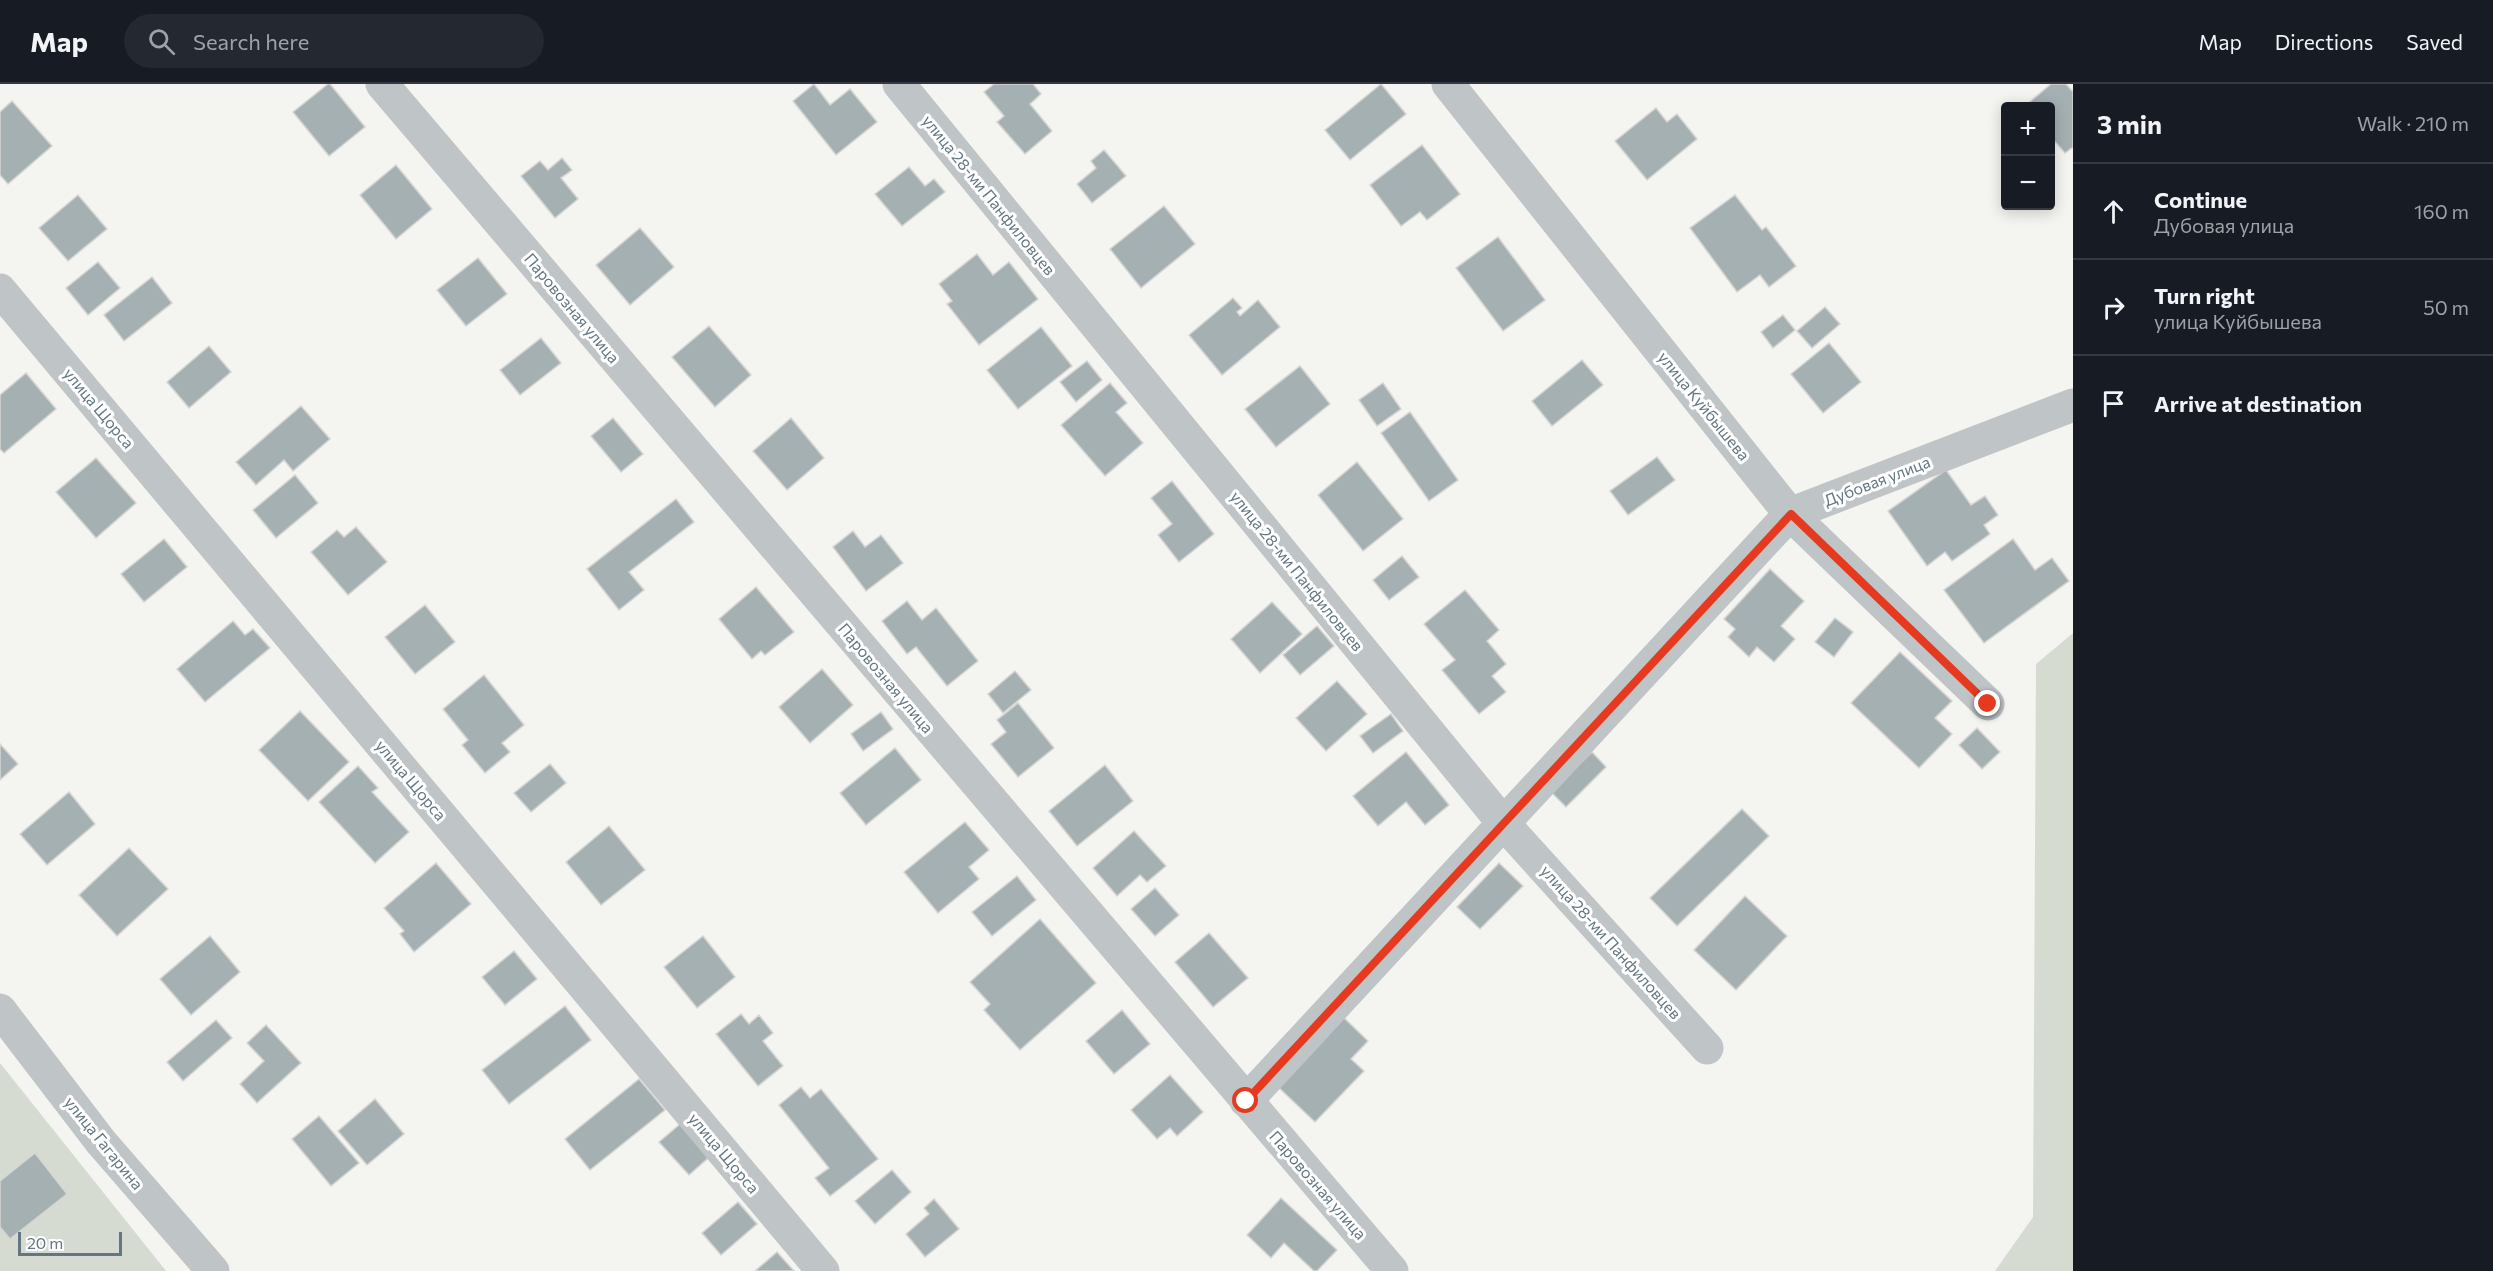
<!DOCTYPE html>
<meta charset="utf-8">
<style>
:root{--surface:#171b24;--page:#242831;--text:#f1f3f6;--muted:#9ea1a6;--line:#363941}
body{margin:0;font-family:Commissioner,sans-serif;background:var(--page);color:var(--text)}
.controls{position:absolute;right:18px;top:18px;display:grid;overflow:hidden;border-radius:6px;box-shadow:0 3px 15px #0003}
.controls button{width:54px;height:54px;display:grid;place-items:center;padding:0;border:0;border-bottom:2px solid var(--line);background:var(--surface);color:var(--text);font:30px sans-serif}
.scale{position:absolute;left:18px;bottom:15px;width:104px;box-sizing:border-box;padding-left:6px;border:3px solid #627781;border-top:0;font-size:16px;line-height:21px;white-space:nowrap;color:#627781;-webkit-text-stroke:4px #fff;paint-order:stroke}
.stop{position:absolute;width:18px;height:18px;margin:-14px;border:4px solid #e53a1f;border-radius:50%;background:#fff}
.stop.end{background:#e53a1f;border-color:#fff;box-shadow:0 2px 6px #0008}
.list{margin:0;padding:0;list-style:none}
h2{display:flex;justify-content:space-between;align-items:center;height:78px;margin:0;padding:0 24px;font-size:26px}
h2 small{font-size:20px;font-weight:400;color:var(--muted)}
.list li{display:grid;grid-template-columns:39px 1fr auto;gap:18px;align-items:center;box-sizing:border-box;height:96px;padding:0 24px;border-top:2px solid var(--line)}
.list b{display:block;font-size:22px;white-space:nowrap}
.list p{margin:0;font-size:20px;white-space:nowrap;color:var(--muted)}
.list em{font-size:20px;font-style:normal;color:var(--muted)}
.icon{flex:none;width:33px;height:33px;fill:none;stroke:currentColor;stroke-width:2;stroke-linecap:round;stroke-linejoin:round}
.map{position:relative;flex:none;width:2073px;height:1187px;overflow:hidden}
header{display:flex;align-items:center;gap:36px;box-sizing:border-box;height:84px;padding:0 30px;background:var(--surface);border-bottom:2px solid var(--line)}
header strong{font-size:28px}
nav{display:flex;gap:33px;margin-inline-start:auto;font-size:21px}
.search{width:420px;height:54px;background:var(--page);display:flex;align-items:center;gap:15px;box-sizing:border-box;padding:0 21px;border-radius:33px;color:var(--muted);font-size:22px}
main{display:flex}
aside{flex:1;background:var(--surface)}
.map>svg:first-child{display:block}
.green{fill:#d6dbd1}
.building{fill:#a5b0b3;stroke:#d5d5d3;stroke-width:1.5}
.lines{fill:none;stroke-linecap:round;stroke-linejoin:round}
.minor{stroke:#bfc4c6;stroke-width:33}
.route{stroke:#e53a1f;stroke-width:8}
.labels{text-anchor:middle;stroke-width:6;stroke-linejoin:round;paint-order:stroke}
.street-label{font-size:16px;fill:#627781;stroke:#fff}
</style>
<header>
<strong>Map</strong>
<div class="search"><svg class="icon" aria-label="search" viewBox="0 0 24 24"><circle cx="10" cy="10" r="6"/><path d="M15 15l6 6"/></svg>Search here</div>
<nav><a>Map</a><a>Directions</a><a>Saved</a></nav>
</header>
<main>
<div class="map">
<svg width="2073" height="1187" viewBox="0 0 2073 1187">
<rect width="100%" height="100%" fill="#f4f4f0"/>
<g class="green">
<polygon points="2073,549 2073,1187 1995,1187 2033,1133 2036,580"/>
<polygon points="0,979 166,1187 0,1187"/>
</g>
<g class="building">
<polygon points="328,0 330,0 365,43 329,72 293,28"/>
<polygon points="814,0 830,21 850,5 877,38 836,71 793,17"/>
<polygon points="994,0 1033,0 1041,10 1030,20 1052,47 1025,70 997,38 1004,32 984,8"/>
<polygon points="1381,0 1406,30 1350,76 1325,46"/>
<polygon points="2051,0 2066,0 2073,8 2073,63 2065,69 2050,52 2050,22 2025,22"/>
<polygon points="12,17 52,62 8,100 0,91 0,28"/>
<polygon points="1656,24 1667,38 1677,30 1697,55 1647,96 1615,57"/>
<polygon points="1422,61 1460,110 1427,136 1420,128 1401,142 1370,101"/>
<polygon points="1104,66 1126,92 1092,119 1077,100 1096,84 1091,77"/>
<polygon points="562,74 572,86 561,94 578,115 555,134 521,92 540,77 548,86"/>
<polygon points="396,81 432,125 396,155 360,111"/>
<polygon points="909,83 925,102 934,95 945,108 902,142 875,110"/>
<polygon points="78,111 107,145 68,177 39,144"/>
<polygon points="1735,111 1762,146 1766,143 1796,182 1769,203 1760,191 1737,208 1690,144"/>
<polygon points="1164,122 1195,160 1141,204 1110,165"/>
<polygon points="640,144 674,183 630,221 596,181"/>
<polygon points="1498,153 1545,216 1503,247 1456,184"/>
<polygon points="977,170 993,191 1009,178 1038,215 979,261 947,220 952,217 939,200"/>
<polygon points="478,174 507,210 466,242 437,206"/>
<polygon points="98,178 120,204 88,231 66,204"/>
<polygon points="152,193 172,219 124,257 104,231"/>
<polygon points="1233,214 1242,224 1237,228 1240,232 1258,216 1280,243 1222,291 1189,251"/>
<polygon points="1825,223 1840,240 1812,264 1797,247"/>
<polygon points="1783,231 1795,246 1773,264 1761,248"/>
<polygon points="709,242 751,291 715,323 672,273"/>
<polygon points="1041,243 1072,282 1018,325 987,286"/>
<polygon points="541,254 561,279 520,311 500,286"/>
<polygon points="1829,259 1861,298 1823,329 1791,290"/>
<polygon points="209,262 231,288 189,324 167,298"/>
<polygon points="1582,276 1603,301 1552,342 1532,317"/>
<polygon points="1087,277 1102,296 1076,318 1060,298"/>
<polygon points="1300,282 1330,320 1276,363 1245,325"/>
<polygon points="26,289 56,325 4,369 0,365 0,311"/>
<polygon points="1110,299 1127,319 1116,328 1143,359 1105,392 1061,341"/>
<polygon points="1383,299 1401,325 1377,342 1359,316"/>
<polygon points="301,322 330,355 293,387 284,376 256,401 236,378"/>
<polygon points="1410,328 1458,396 1429,417 1381,349"/>
<polygon points="613,334 643,370 621,388 591,352"/>
<polygon points="791,334 824,374 787,406 753,367"/>
<polygon points="1657,373 1675,396 1628,431 1610,407"/>
<polygon points="96,374 136,419 96,454 56,408"/>
<polygon points="1357,378 1403,435 1363,467 1318,411"/>
<polygon points="1946,386 1971,421 1985,412 1998,431 1984,441 1990,450 1952,477 1945,468 1927,482 1888,427"/>
<polygon points="295,391 318,419 276,454 253,426"/>
<polygon points="1172,397 1214,450 1179,478 1158,451 1172,440 1151,414"/>
<polygon points="676,415 694,438 629,488 644,506 619,526 587,485"/>
<polygon points="356,443 387,478 348,511 311,468 337,446 344,453"/>
<polygon points="853,447 865,463 881,451 903,479 866,507 833,463"/>
<polygon points="164,455 187,483 144,518 121,490"/>
<polygon points="2013,455 2035,486 2052,474 2069,497 1984,559 1944,506"/>
<polygon points="1402,472 1419,493 1389,516 1373,496"/>
<polygon points="1770,485 1804,517 1781,542 1795,555 1774,578 1757,563 1749,573 1728,553 1735,545 1724,535"/>
<polygon points="756,503 794,548 765,571 761,567 752,575 719,535"/>
<polygon points="1465,506 1499,546 1487,557 1506,580 1492,592 1506,608 1479,630 1442,586 1455,576 1424,540"/>
<polygon points="907,517 922,536 936,524 978,577 947,602 916,563 907,570 882,537"/>
<polygon points="1272,518 1302,550 1260,589 1231,555"/>
<polygon points="425,521 455,558 415,590 385,553"/>
<polygon points="1835,534 1853,548 1834,573 1815,558"/>
<polygon points="233,537 245,551 253,545 270,564 205,618 177,585"/>
<polygon points="1317,542 1334,562 1300,591 1283,571"/>
<polygon points="1900,568 1952,617 1935,634 1952,650 1919,684 1851,619"/>
<polygon points="822,585 853,621 810,659 779,623"/>
<polygon points="1015,587 1031,606 1003,629 988,610"/>
<polygon points="484,591 524,641 502,659 510,668 485,689 462,661 468,656 443,625"/>
<polygon points="1337,597 1367,630 1326,667 1296,634"/>
<polygon points="1018,619 1054,664 1018,693 991,660 1006,648 997,636"/>
<polygon points="300,627 349,678 308,717 259,666"/>
<polygon points="881,628 893,645 863,667 851,650"/>
<polygon points="1391,630 1403,647 1373,669 1360,652"/>
<polygon points="1977,644 2000,668 1982,685 1959,661"/>
<polygon points="0,660 18,680 0,696"/>
<polygon points="895,664 921,696 866,741 840,709"/>
<polygon points="1406,668 1449,721 1425,741 1406,718 1378,742 1353,712"/>
<polygon points="1592,668 1606,683 1566,723 1551,708"/>
<polygon points="550,680 566,699 531,728 514,709"/>
<polygon points="1105,681 1133,717 1077,762 1049,727"/>
<polygon points="358,682 378,704 372,708 409,748 375,779 319,718"/>
<polygon points="69,708 95,740 47,781 20,750"/>
<polygon points="1742,725 1769,752 1677,842 1650,814"/>
<polygon points="965,738 989,766 969,783 979,795 938,829 904,788"/>
<polygon points="609,742 645,786 601,821 566,778"/>
<polygon points="1134,747 1166,782 1147,798 1140,791 1117,812 1093,784"/>
<polygon points="129,764 168,805 117,852 79,811"/>
<polygon points="436,779 471,820 414,868 400,850 404,847 384,824"/>
<polygon points="1499,779 1523,802 1480,845 1457,823"/>
<polygon points="1017,792 1036,816 992,852 972,828"/>
<polygon points="1155,804 1179,831 1155,852 1131,825"/>
<polygon points="1745,812 1787,852 1736,906 1694,866"/>
<polygon points="1040,835 1096,899 1020,966 984,926 990,920 970,898"/>
<polygon points="1209,849 1248,894 1213,923 1175,878"/>
<polygon points="210,852 240,888 191,931 160,895"/>
<polygon points="703,852 735,893 697,924 664,883"/>
<polygon points="514,867 537,895 505,921 482,893"/>
<polygon points="565,922 591,956 509,1020 482,986"/>
<polygon points="1122,926 1150,960 1114,990 1086,957"/>
<polygon points="741,930 749,940 759,931 773,949 763,957 783,982 758,1002 716,950"/>
<polygon points="1340,930 1368,957 1351,975 1364,987 1315,1038 1275,1000"/>
<polygon points="216,936 232,954 183,997 167,978"/>
<polygon points="266,941 301,979 257,1019 240,1000 264,977 247,959"/>
<polygon points="1170,991 1203,1028 1177,1052 1170,1044 1157,1055 1131,1026"/>
<polygon points="639,995 665,1026 590,1086 565,1055"/>
<polygon points="801,1003 810,1014 821,1005 878,1075 830,1112 815,1094 829,1084 779,1021"/>
<polygon points="375,1015 404,1050 367,1081 338,1047"/>
<polygon points="319,1032 359,1079 331,1102 292,1055"/>
<polygon points="686,1035 715,1068 689,1091 659,1058"/>
<polygon points="35,1069 67,1110 10,1155 0,1143 0,1097"/>
<polygon points="892,1086 911,1108 875,1140 855,1117"/>
<polygon points="1281,1114 1337,1166 1317,1187 1314,1187 1284,1159 1271,1174 1247,1151"/>
<polygon points="934,1115 959,1145 925,1173 906,1150 929,1130 924,1124"/>
<polygon points="738,1118 757,1140 721,1171 702,1149"/>
<polygon points="777,1168 794,1187 755,1187"/>
</g>
<g class="lines">
<g class="minor">
<polyline points="382,0 1392,1187"/>
<polyline points="899,0 1504,740 1707,964"/>
<polyline points="1448,0 1790,430 1988,620"/>
<polyline points="0,206 823,1187"/>
<polyline points="0,926 101,1058 213,1187"/>
<polyline points="1246,1017 1790,430 2073,321"/>
</g>
</g>
<g class="lines">
<polyline class="route" points="1246,1017 1791,430 1988,620"/>
</g>
<g class="labels">
<g class="street-label">
<text transform="translate(989 111) rotate(51)" y="6">улица 28-ми Панфиловцев</text>
<text transform="translate(572 224) rotate(50)" y="6">Паровозная улица</text>
<text transform="translate(1704 322) rotate(51)" y="6">улица Куйбышева</text>
<text transform="translate(99 324) rotate(50)" y="6">улица Щорса</text>
<text transform="translate(1877 397) rotate(-21)" y="6">Дубовая улица</text>
<text transform="translate(1297 487) rotate(51)" y="6">улица 28-ми Панфиловцев</text>
<text transform="translate(886 594) rotate(50)" y="6">Паровозная улица</text>
<text transform="translate(411 696) rotate(50)" y="6">улица Щорса</text>
<text transform="translate(1611 858) rotate(48)" y="6">улица 28-ми Панфиловцев</text>
<text transform="translate(104 1059) rotate(51)" y="6">улица Гагарина</text>
<text transform="translate(724 1069) rotate(50)" y="6">улица Щорса</text>
<text transform="translate(1318 1101) rotate(49)" y="6">Паровозная улица</text>
</g>
</g>
</svg>
<div class="controls">
<button>+</button>
<button>−</button>
</div>
<div class="scale">20 m</div>
<div class="stop" style="left:1246px;top:1017px"></div>
<div class="stop end" style="left:1988px;top:620px"></div>
</div>
<aside>
<h2>3 min<small>Walk · 210 m</small></h2>
<ul class="list">
<li><svg class="icon" aria-label="ahead" viewBox="0 0 24 24"><path d="M12 20V5M6 11l6-6 6 6"/></svg><div><b>Continue</b><p>Дубовая улица</p></div><em>160 m</em></li>
<li><svg class="icon" aria-label="right" viewBox="0 0 24 24"><path d="M7 20v-9h11M14 6l5 5-5 5"/></svg><div><b>Turn right</b><p>улица Куйбышева</p></div><em>50 m</em></li>
<li><svg class="icon" aria-label="arrive" viewBox="0 0 24 24"><path d="M6 21V4h12l-3 4 3 4H6"/></svg><div><b>Arrive at destination</b></div></li>
</ul>
</aside>
</main>
